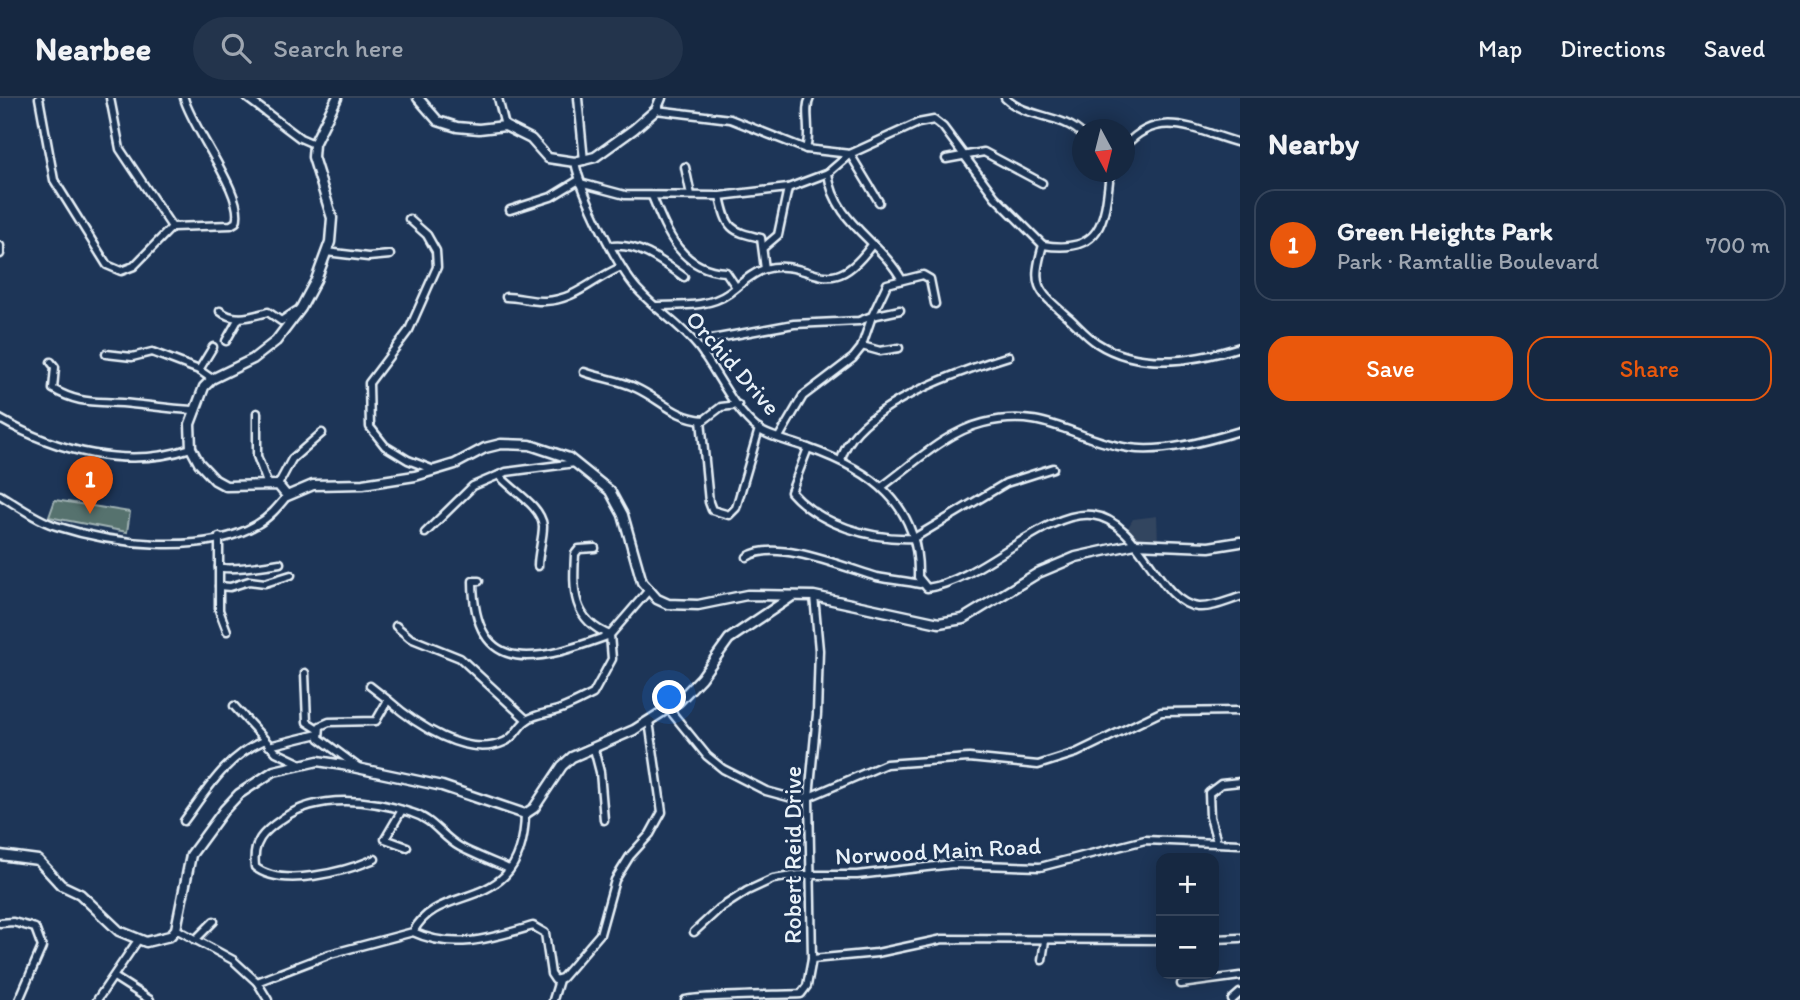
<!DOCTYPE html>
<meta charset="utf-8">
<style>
:root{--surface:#162841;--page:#23344c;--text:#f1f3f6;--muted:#9ea6b1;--line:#35445a;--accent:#ea580c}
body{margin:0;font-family:Itim,sans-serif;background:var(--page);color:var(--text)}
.controls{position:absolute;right:21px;bottom:21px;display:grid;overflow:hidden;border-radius:14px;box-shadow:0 4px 18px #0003}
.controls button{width:63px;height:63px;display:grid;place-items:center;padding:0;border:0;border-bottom:2px solid var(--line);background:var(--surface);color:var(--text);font:35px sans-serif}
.compass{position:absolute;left:1072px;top:21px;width:63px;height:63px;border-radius:50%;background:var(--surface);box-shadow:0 4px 18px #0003;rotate:173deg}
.you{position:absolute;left:670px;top:600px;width:24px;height:24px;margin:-18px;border:5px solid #fff;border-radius:50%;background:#1a73e8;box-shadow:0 0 0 10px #1a73e833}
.badge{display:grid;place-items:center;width:46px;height:46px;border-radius:50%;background:var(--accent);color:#fff;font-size:23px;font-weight:700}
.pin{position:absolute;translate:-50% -58px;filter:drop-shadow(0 2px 4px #0008)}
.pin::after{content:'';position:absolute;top:37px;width:24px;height:21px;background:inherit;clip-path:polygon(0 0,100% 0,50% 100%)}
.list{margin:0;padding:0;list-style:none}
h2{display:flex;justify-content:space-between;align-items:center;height:91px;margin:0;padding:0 28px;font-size:30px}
h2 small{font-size:23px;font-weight:400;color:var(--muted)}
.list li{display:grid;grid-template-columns:46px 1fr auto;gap:21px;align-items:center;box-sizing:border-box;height:112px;margin:0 14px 14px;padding:0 14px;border:2px solid var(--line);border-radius:21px}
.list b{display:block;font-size:26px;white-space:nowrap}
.list p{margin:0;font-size:23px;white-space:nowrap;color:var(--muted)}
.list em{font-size:23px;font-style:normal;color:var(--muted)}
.actions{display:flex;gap:14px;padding:21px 28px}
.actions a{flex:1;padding:16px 0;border:2px solid var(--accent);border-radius:21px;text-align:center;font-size:24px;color:var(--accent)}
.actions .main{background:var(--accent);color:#fff}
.icon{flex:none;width:38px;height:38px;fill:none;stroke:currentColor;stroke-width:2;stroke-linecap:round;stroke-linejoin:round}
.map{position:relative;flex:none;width:1240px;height:902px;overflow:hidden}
header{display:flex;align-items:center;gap:42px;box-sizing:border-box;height:98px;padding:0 35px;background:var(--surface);border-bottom:2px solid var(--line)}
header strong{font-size:33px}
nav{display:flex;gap:38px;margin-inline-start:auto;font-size:24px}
.search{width:490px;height:63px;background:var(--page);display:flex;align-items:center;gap:18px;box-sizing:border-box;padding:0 24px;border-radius:38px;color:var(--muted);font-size:26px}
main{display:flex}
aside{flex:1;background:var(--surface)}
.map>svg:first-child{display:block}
.built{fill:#32445e}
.green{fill:#57726e;stroke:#a0b2b3;stroke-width:2}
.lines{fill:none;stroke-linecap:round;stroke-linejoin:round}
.minor-casing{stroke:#e8f1f8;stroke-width:11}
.tertiary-casing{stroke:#e8f1f8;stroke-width:13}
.minor{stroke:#1d3557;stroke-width:6}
.tertiary{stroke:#1d3557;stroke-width:8}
.labels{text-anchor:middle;stroke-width:5;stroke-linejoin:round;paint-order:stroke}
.street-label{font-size:24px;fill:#e8f1f8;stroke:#1d3557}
</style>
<header>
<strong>Nearbee</strong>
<div class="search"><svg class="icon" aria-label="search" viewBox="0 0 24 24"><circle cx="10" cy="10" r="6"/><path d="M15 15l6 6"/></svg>Search here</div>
<nav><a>Map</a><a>Directions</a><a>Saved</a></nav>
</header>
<main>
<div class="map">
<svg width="1240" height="902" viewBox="0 0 1240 902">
<rect width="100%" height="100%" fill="#1d3557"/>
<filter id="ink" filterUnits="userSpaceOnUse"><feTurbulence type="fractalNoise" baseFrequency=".0143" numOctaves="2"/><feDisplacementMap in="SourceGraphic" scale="14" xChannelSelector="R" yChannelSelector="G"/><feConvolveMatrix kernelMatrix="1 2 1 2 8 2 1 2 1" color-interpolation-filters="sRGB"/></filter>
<g filter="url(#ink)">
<polygon class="built" points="1157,418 1158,444 1136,440 1127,431 1133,421"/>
<polygon class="green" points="55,402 130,414 127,434 49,419"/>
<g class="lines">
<defs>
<g id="minor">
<path d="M39 0 54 82 107 167 121 173 134 168 172 129 231 127 236 124C246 98 192 31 184 0"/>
<polyline points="110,0 120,51 172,129"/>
<polyline points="247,0 300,40 314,46"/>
<polyline points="498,0 505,28"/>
<polyline points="578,0 584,63"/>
<path d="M1005 0C1027 21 1061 15 1083 37"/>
<polyline points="656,12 730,21 806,51 850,56"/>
<path d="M1125 48C1160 8 1198 34 1240 45"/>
<path d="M806 51C812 31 803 13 810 0"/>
<polyline points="850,56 879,104"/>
<polyline points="946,61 984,54 1042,85"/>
<path d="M575 64C581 95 619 174 641 195 659 214 683 229 699 250 718 275 733 311 758 331 771 340 793 344 808 350 871 372 920 406 918 479L927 490C982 482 1044 412 1092 417 1142 423 1157 505 1198 509 1212 510 1227 503 1240 499"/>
<polyline points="685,69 691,97"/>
<path d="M828 75C834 125 881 143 902 182"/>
<polyline points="580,85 625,97 720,98 788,90 828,75 850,56 918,25 934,22 943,29 995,99 1043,147"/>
<path d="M652 98C667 135 681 172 726 174L736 189"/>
<path d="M720 98C727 131 730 133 761 140L765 171"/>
<polyline points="510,112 551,99 579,82"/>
<polyline points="409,121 427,137 436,153 437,169 409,232 369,285 370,329 385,348 408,362 434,372"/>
<path d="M1043 147C1031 189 1037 192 1069 220 1078 228 1087 239 1097 245 1139 272 1196 263 1240 249"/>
<path d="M1043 147C1103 157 1105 121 1110 74"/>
<polyline points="0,148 0,156"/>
<path d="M612 148C639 145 663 164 684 179"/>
<polyline points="764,149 778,137 788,90"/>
<polyline points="326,154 368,159 390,157"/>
<path d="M506 199C519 199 532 204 545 203 575 202 593 181 619 170"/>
<path d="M655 208C680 207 708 210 729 195 740 187 751 175 765 171 811 158 827 208 871 148"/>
<path d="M220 213C234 225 252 218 268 214L281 223 296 213"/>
<polyline points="226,243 239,220"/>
<polyline points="862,248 880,253 899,250"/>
<polyline points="106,256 132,259 152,254 199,272 212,281"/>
<polyline points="704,257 712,241 794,226 859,223 872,218 887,186 923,177 930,181 935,206"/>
<path d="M51 264 55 269 53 291C79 306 93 303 122 305 146 307 169 311 193 312"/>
<polyline points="199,272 213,249"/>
<path d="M584 274C600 280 620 282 636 290 660 301 675 320 704 322L721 309 738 307"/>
<polyline points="257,315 257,358 267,385"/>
<path d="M0 321C56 353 128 372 191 350"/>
<polyline points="701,322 709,404 712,412 729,417 736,410 759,331"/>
<polyline points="779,339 803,298 853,260 861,250 872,218 900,212"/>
<path d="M808 350 791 394C820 427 871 442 914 440L1006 385 1053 370"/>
<path d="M841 362C855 308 960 273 1009 258"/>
<path d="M499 377C511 392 541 407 543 428 543 441 538 455 538 468"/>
<polyline points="278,387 292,361 322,335"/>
<path d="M883 388C913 366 946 334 983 325 1047 309 1073 342 1129 350 1163 355 1207 343 1240 333"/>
<path d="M0 397C18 408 37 422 56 428 112 446 203 458 256 427 269 420 278 409 287 398"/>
<polyline points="425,435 473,388 506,374 575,365"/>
<polyline points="219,439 219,512 227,533"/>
<path d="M747 459C776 440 846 470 877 479 891 482 906 483 920 486"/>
<path d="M219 469C228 473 267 467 280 465"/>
<path d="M479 483H473C474 584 542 562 610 537 572 522 573 493 575 456L579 451 595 450"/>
<polyline points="219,488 230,489 249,483 265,485 291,477"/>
<polyline points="396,528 410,540 460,560 527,622"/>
<polyline points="305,575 307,624 318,631"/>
<polyline points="370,588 388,602"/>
<polyline points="234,608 276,654 299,665"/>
<polyline points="668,610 707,658 723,671 766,693 792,700 809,699 886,666 969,660 1038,667 1076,655 1161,614 1240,613"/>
<polyline points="269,648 318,636"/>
<polyline points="594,651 600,674 604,722"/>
<path d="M358 669 319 640 320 628 329 624 376 623 388 602C415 626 467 661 504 644 516 639 518 628 527 622 535 616 549 615 558 612 570 608 581 602 593 596L612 561 610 537 648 493"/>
<polyline points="402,712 385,741 407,749"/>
<path d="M184 723C207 692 226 659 263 643"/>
<polyline points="1217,744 1210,719 1209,695 1221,686 1240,684"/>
<path d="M375 761C346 773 282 791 255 769 252 744 263 734 282 721 317 695 372 701 412 715 433 721 442 739 460 749 475 757 493 764 509 771"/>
<polyline points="0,825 13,824 35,830 42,849 19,902"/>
<path d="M176 831 233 862 257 884 330 856 413 834C440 781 523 820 525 716"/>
<path d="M413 834C454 853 492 840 533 828L545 835 551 876 555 882 562 880 600 836 615 782 630 758 650 736 662 714 649 623"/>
<polyline points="694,834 719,811 747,793 773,781 799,777 857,777 953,766 1040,769 1145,742 1240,746"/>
<polyline points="1214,841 1240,840"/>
<polyline points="195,842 214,823"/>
<polyline points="812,861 877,855 943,841 1161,842"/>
<polyline points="1042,862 1045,843"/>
<polyline points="114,879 150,902"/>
<polyline points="257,884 268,902"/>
<polyline points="1181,886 1240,878"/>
<polyline points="97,902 138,842"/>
<polyline points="553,902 559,882"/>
<path d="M685 902C692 898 783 897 801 896L807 888 812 861 809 699 817 616 819 552 814 498"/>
<polyline points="1232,902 1240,895"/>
</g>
<g id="tertiary">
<polyline points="337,0 314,46 313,59 332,120 330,144 316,182 301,210 276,243 253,261 212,281 204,289 190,326 191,350 199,365 215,382 226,388 278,387 287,398 313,387 363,386 415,378 455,366 485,350 501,346 530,347 569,360 610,393 623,417 642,484 657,501 668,506 698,507 747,497 814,498 939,525 963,521 1038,475 1076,459 1135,446 1209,449 1240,444"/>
<polyline points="418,0 438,23 457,29 479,31 505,28 531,41 548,60 575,64 595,59 634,31 656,12 661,0"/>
<polyline points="0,757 38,762 61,787 80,796 119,833 146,844 170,838 176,831 191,757 224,712 239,696 274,673 318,663 343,667 442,688 525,716 534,710 562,668 572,659 634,632 678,604 701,580 729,541 791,499"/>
</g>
</defs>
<use href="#minor" class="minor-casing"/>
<use href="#tertiary" class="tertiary-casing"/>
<use href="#minor" class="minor"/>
<use href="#tertiary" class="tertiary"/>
</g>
</g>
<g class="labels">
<g class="street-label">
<text transform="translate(733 265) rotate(49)" y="8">Orchid Drive</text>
<text transform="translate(938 753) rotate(-3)" y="8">Norwood Main Road</text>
<text transform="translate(793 757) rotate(-90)" y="8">Robert Reid Drive</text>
</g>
</g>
</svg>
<div class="controls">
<button>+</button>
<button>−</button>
</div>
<svg class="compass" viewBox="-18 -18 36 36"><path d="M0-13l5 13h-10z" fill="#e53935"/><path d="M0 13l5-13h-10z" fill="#9ea6b1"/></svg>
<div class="you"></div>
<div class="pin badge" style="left:90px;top:416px">1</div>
</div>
<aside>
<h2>Nearby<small></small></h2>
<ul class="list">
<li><span class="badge">1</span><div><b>Green Heights Park</b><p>Park · Ramtallie Boulevard</p></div><em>700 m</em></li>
</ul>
<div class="actions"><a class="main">Save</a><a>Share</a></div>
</aside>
</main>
